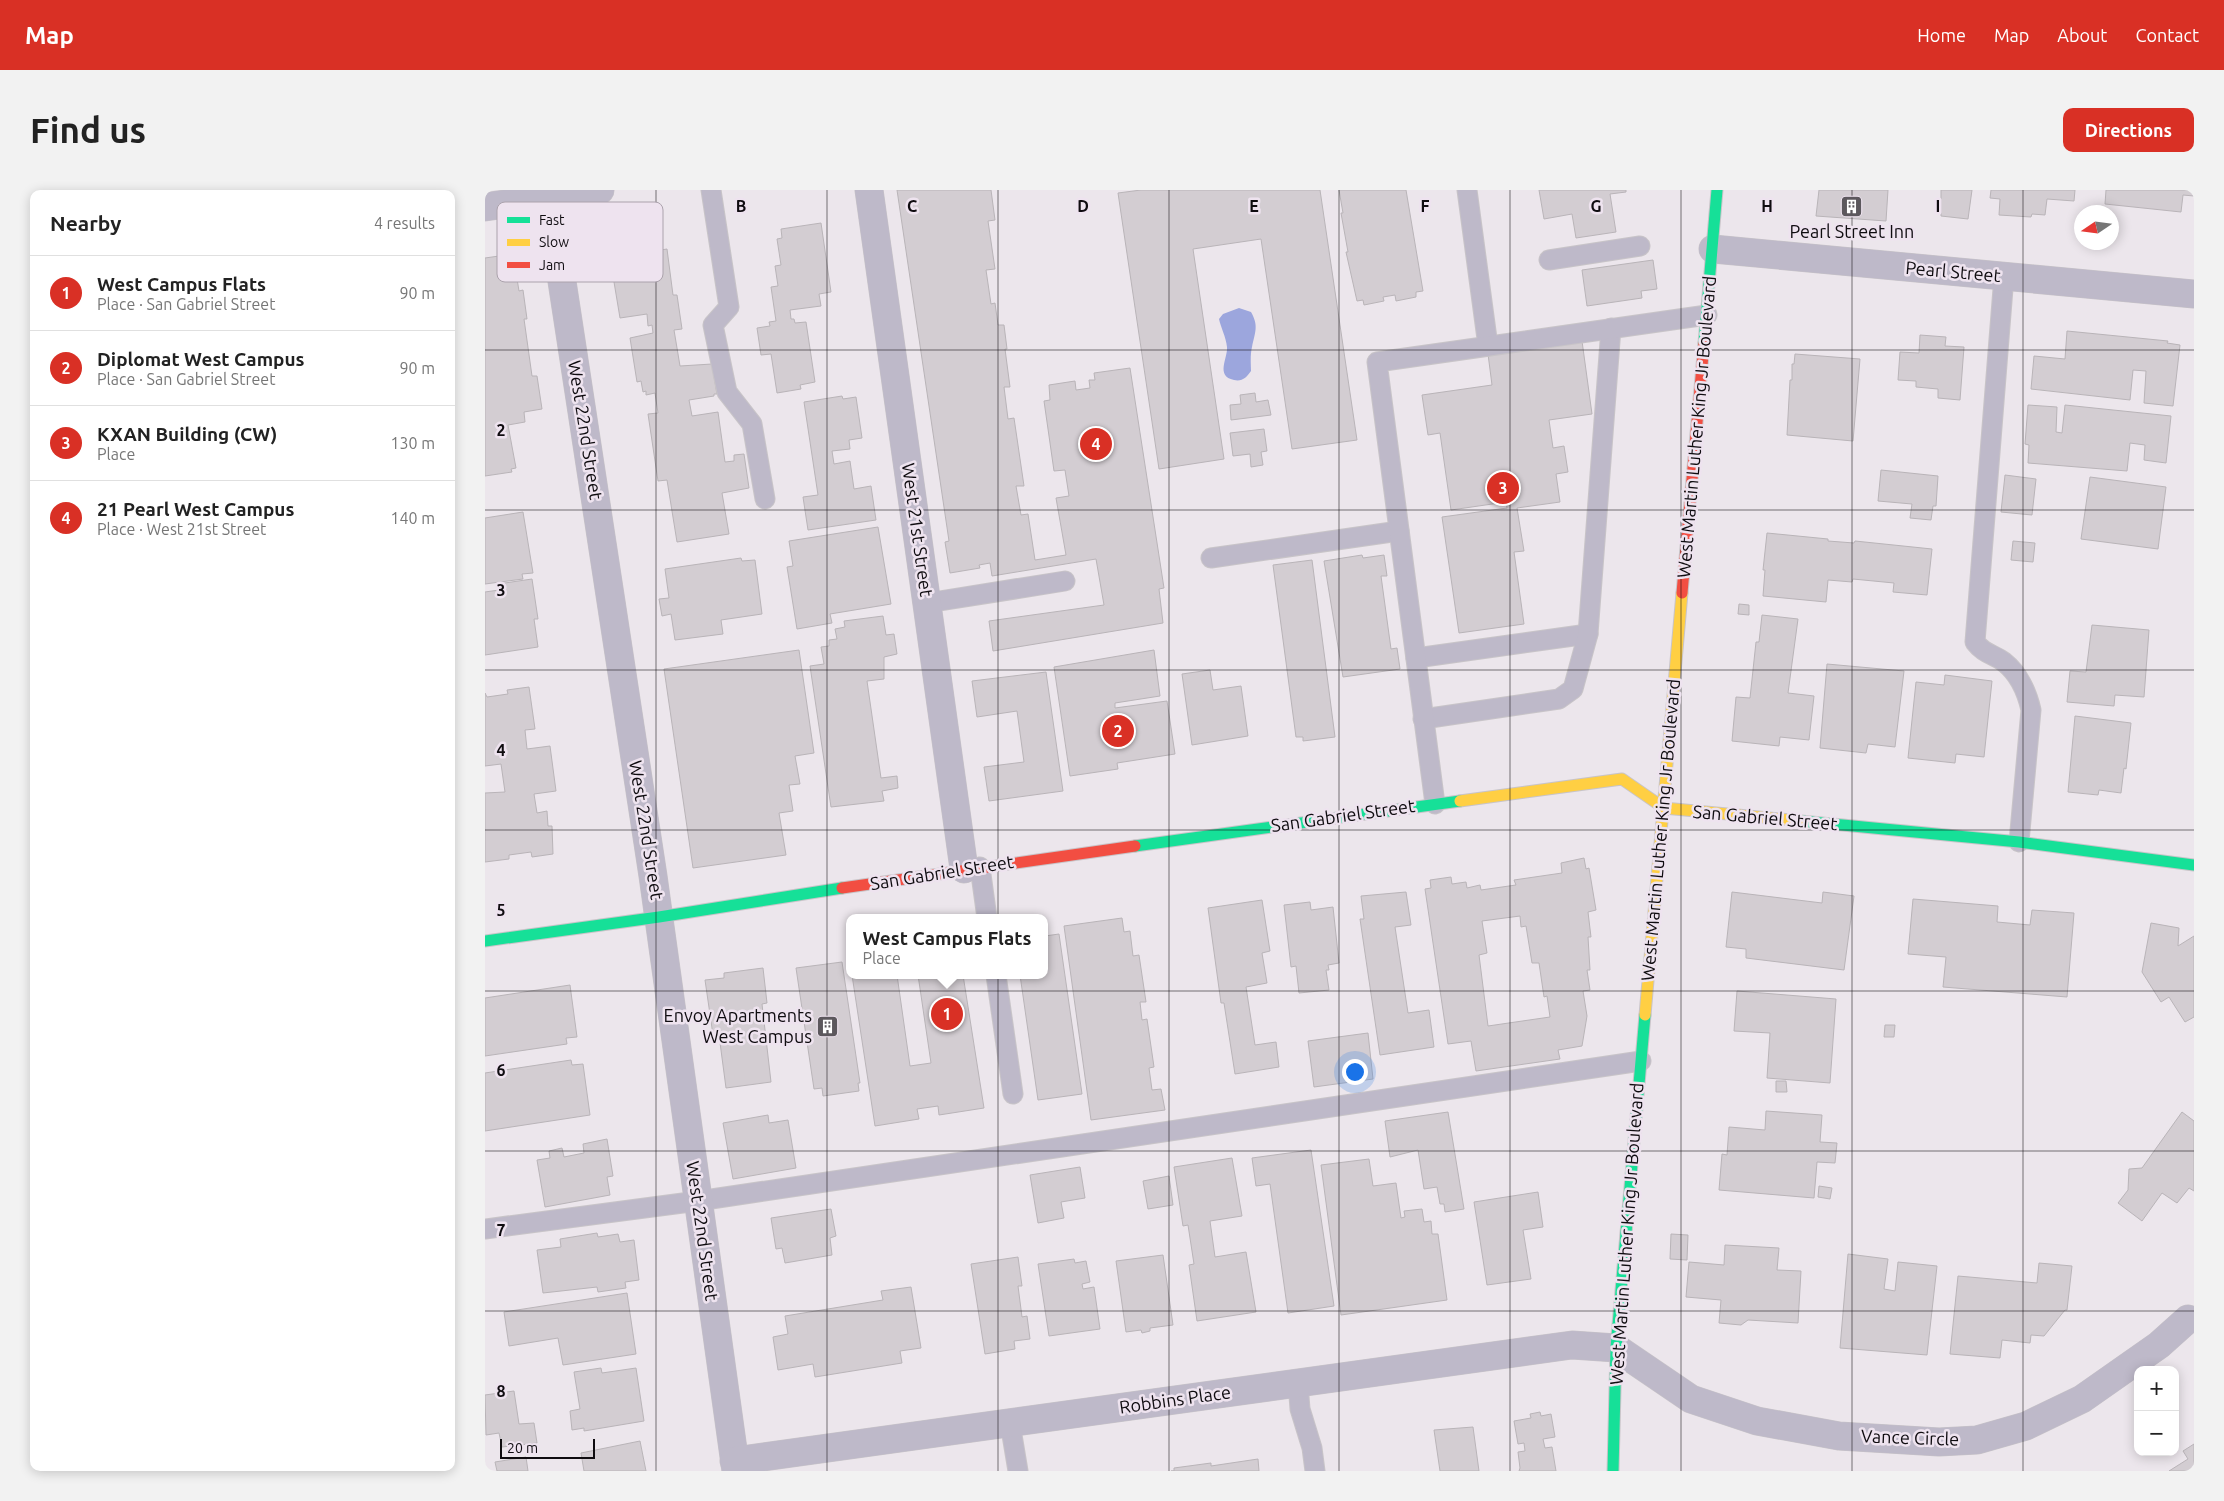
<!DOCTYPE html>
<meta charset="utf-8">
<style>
:root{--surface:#fff;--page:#f2f2f2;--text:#222;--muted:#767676;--line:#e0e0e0;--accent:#d93025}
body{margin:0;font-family:Ubuntu,sans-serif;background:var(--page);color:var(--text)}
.controls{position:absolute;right:15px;bottom:15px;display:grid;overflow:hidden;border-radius:10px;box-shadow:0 2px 12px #0003}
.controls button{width:45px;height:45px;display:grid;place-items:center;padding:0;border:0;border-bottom:1px solid var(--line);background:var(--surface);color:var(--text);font:25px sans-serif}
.compass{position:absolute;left:1589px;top:15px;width:45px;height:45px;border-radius:50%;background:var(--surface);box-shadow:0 2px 12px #0003;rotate:257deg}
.scale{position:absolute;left:15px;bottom:12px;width:95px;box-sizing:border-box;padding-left:5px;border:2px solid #0f0c10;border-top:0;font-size:14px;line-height:18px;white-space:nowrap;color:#0f0c10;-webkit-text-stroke:4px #eee3ef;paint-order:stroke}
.you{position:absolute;left:869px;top:881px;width:18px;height:18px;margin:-12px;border:4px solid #fff;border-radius:50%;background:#1a73e8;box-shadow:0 0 0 8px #1a73e833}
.badge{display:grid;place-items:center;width:32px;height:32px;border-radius:50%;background:var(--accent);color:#fff;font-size:16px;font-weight:700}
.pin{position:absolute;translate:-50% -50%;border:2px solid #fff;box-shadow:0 1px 5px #0006}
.popup{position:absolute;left:361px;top:724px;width:202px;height:65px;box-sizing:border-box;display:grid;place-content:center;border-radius:10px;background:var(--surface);filter:drop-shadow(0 1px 4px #0005);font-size:16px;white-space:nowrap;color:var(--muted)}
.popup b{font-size:19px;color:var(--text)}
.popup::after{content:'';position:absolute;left:50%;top:100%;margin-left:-10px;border:10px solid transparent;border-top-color:var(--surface)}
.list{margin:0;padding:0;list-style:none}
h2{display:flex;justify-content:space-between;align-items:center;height:65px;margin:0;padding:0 20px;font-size:21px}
h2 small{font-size:16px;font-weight:400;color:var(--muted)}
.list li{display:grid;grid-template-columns:32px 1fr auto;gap:15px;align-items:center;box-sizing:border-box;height:75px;padding:0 20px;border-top:1px solid var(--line)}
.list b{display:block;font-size:19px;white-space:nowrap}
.list p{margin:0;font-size:16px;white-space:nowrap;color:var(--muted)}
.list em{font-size:16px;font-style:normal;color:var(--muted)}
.map{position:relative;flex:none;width:1709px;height:1281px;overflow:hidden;border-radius:10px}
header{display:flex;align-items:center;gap:30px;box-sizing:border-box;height:70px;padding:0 25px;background:var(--accent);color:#fff}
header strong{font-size:24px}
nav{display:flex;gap:28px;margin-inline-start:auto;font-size:18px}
.intro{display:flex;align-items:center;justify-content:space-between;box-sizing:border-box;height:120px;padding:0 30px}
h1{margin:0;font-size:35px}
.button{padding:12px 22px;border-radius:10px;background:var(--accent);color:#fff;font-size:18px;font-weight:700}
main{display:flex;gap:30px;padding:0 30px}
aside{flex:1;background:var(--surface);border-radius:10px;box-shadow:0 2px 12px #0003}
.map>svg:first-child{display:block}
.water{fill:#9ca6dd}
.building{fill:#d3cdd2;stroke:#b9b4b8;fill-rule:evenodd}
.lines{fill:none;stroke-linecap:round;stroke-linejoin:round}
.lane-casing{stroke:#c8c4c8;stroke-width:21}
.street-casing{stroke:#c8c4c8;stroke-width:29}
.fast-casing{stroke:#c8c4c8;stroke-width:13}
.slow-casing{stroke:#c8c4c8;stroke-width:13}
.jam-casing{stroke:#c8c4c8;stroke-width:13}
.lane{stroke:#beb9c9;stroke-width:19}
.street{stroke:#beb9c9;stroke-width:28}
.fast{stroke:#16e098;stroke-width:11}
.slow{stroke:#ffcf43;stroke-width:11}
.jam{stroke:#f24e42;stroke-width:11}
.grid{fill:none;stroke:#0f0c10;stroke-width:1;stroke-opacity:0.55}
.labels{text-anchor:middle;stroke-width:5;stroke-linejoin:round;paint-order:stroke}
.poi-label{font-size:18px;fill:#0f0c10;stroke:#eee3ef}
.street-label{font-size:18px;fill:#0f0c10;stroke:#eee3ef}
.key{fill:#eee3ef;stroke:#aba2ac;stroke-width:1}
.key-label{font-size:14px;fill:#0f0c10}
.grid-label{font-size:16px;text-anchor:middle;font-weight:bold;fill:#0f0c10;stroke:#eee3ef;stroke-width:5;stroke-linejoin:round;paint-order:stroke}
</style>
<header>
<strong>Map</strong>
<nav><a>Home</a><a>Map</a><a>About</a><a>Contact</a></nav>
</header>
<div class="intro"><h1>Find us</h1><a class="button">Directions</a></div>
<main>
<aside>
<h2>Nearby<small>4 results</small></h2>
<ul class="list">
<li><span class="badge">1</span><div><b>West Campus Flats</b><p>Place · San Gabriel Street</p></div><em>90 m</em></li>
<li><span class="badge">2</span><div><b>Diplomat West Campus</b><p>Place · San Gabriel Street</p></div><em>90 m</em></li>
<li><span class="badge">3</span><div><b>KXAN Building (CW)</b><p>Place</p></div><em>130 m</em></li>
<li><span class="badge">4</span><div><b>21 Pearl West Campus</b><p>Place · West 21st Street</p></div><em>140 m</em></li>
</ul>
</aside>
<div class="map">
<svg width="1709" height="1281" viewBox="0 0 1709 1281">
<rect width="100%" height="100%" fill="#ece6ec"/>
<path class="water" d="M754 118 766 122C774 136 770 142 767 157 765 165 766 174 766 181 762 187 757 192 749 190 730 186 743 168 742 157 741 147 736 138 734 129L738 124Z"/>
<g class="building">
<polygon points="412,0 506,0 510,30 503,31 510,79 501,80 506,114 510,113 513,135 519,135 522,159 520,159 525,197 519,197 523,229 529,228 539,296 531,296 536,325 543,324 550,370 581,365 571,308 584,306 580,280 569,281 559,211 565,210 564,195 590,191 591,200 605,198 604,190 610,190 609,183 645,178 679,398 674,399 678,433 508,461 504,431 619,415 611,369 507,386 505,373 494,375 495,378 465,383 460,352 464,351"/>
<polygon points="656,0 835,0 872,250 807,259 776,49 708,59 739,269 674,279 633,3"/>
<polygon points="854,0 921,0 938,101 931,102 931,107 911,111 910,105 898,107 899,111 879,115 878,110 872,111 861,62 863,62 856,23 858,23"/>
<polygon points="1054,0 1141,0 1141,2 1125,4 1131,42 1091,48 1087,24 1059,29"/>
<polygon points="1334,0 1403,0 1401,31 1331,26"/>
<polygon points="1456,0 1487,0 1483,29 1456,26"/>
<polygon points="1506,0 1590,0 1589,11 1562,9 1560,25 1547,24 1546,27 1514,25 1515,9 1505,8"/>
<polygon points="1621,0 1709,0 1709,6 1698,5 1696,22 1620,14"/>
<polygon points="336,33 346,102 334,104 336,116 305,120 306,129 309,129 310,133 321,132 330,192 315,195 316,199 292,203 286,164 276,165 272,138 285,136 284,132 291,131 286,97 293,96 290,76 296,75 292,49 297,48 296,39"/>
<polygon points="182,59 188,105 192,105 197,139 189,140 195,176 227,174 232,204 229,204 229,206 204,210 207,226 233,222 240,272 249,271 249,265 259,264 264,298 237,303 244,344 192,352 182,290 173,291 163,224 173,223 170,203 161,205 161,201 158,202 156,191 152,192 145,148 168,143 167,135 163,136 162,124 135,128 125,68"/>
<polygon points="28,64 34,101 38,100 42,129 39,129 47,186 52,186 57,219 39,222 40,232 23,235 31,278 26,279 27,282 0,286 0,68"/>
<polygon points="1168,70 1172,99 1156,101 1157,108 1102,116 1097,80"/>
<polygon points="1582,141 1683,151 1682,153 1695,155 1688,216 1659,213 1661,181 1648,180 1645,210 1546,199 1549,166 1580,169"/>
<polygon points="1435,145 1461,147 1460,156 1479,157 1475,210 1453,208 1453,199 1431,197 1431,191 1413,190 1415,162 1434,163"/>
<polygon points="1097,151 1107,224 1064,230 1068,258 1079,256 1083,282 1071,284 1075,312 1032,318 1039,361 1029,362 1039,434 974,443 957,327 1022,318 1021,312 966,320 955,243 943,245 937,205 1007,195 1003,164"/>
<polygon points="1310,164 1375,169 1368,251 1302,245 1305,190 1307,190 1307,174 1309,174"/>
<polygon points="770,203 771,212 783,210 786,225 746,230 745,215 756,214 755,205"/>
<polygon points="357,206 358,209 371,207 377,248 364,250 365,259 347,261 349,274 365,271 369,299 386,296 391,330 323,340 318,307 333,305 319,212"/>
<polygon points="1543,215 1572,217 1571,242 1577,243 1580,215 1686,226 1681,273 1659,270 1660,255 1645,253 1642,281 1543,273 1544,255 1540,254"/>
<polygon points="779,239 782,261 776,262 778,275 766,277 765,264 748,266 745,243"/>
<polygon points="1396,280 1453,286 1451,316 1448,316 1446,330 1425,328 1427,314 1393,311"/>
<polygon points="1520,285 1551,289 1547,325 1516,322"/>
<polygon points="1605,287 1681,297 1673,359 1596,349"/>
<polygon points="38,322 48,383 37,384 38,389 0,394 0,328"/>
<polygon points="393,337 406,414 345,424 347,433 312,439 302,377 308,376 304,351"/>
<polygon points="1282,343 1343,349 1343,351 1369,353 1370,351 1447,359 1442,405 1408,402 1409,393 1368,389 1367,392 1343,390 1341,412 1278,406 1280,380 1278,380"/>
<polygon points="1528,351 1550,353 1548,372 1526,370"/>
<polygon points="877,365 878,368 899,365 902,386 896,386 906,459 912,458 915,479 858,487 839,371"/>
<polygon points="256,368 257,371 270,370 277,424 236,430 238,444 190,450 186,424 177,426 174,409 184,408 180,379"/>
<polygon points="827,370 850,547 818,551 818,547 811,547 788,375"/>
<polygon points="47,389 53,429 49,429 53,457 0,465 0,402 14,400 13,394"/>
<polygon points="1254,414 1264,415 1264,425 1253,424"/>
<polygon points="1277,425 1313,429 1303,503 1329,506 1324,550 1295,547 1294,556 1247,551 1251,507 1265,508 1271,452 1274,452"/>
<polygon points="398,426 401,445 409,444 412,464 399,467 399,489 382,491 396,588 412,586 413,598 397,601 399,611 346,617 325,476 339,474 336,457 344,456 344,450 352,449 350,439 360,437 359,431"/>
<polygon points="1607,435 1664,440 1659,507 1630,505 1629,516 1582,512 1585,481 1601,482"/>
<polygon points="314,460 329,563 310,566 315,594 304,595 308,621 294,623 301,665 208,678 179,479"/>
<polygon points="669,460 675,506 630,513 630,518 682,511 690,564 632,573 633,579 585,586 569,477"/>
<polygon points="1342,474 1419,481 1410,557 1383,554 1381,563 1335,558"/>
<polygon points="725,480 728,500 756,496 763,546 707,555 697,484"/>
<polygon points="561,482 578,601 504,611 499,577 539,572 532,521 492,527 487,491"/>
<polygon points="1460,485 1507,491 1499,567 1471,564 1470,573 1423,568 1431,492 1459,495"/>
<polygon points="44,497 50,539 40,540 42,559 65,556 71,601 49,604 52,623 62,621 63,636 67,636 68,664 47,667 46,662 24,665 24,669 0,672 0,603 20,602 16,574 0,576 0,503 2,507 23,504 22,500"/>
<polygon points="1590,526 1646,533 1641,579 1639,578 1636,603 1614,600 1613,605 1583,602"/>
<path d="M1099 668 1101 679 1104 678 1111 720 1103 722 1106 747H1103L1105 780H1102L1105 800 1098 801 1102 826 1097 856 1073 860 1075 869 991 881 986 851 963 854 940 699 946 698 945 690 966 687 967 694 981 692 982 698 995 695 996 700 1031 695 1029 690 1077 683 1076 673ZM1035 726 1036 737 1041 736 1047 773H1054L1059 807 1062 806 1065 827 1003 836 994 765 1002 763 997 731Z"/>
<polygon points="921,702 926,735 910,737 923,823 944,820 949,857 895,865 875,729 879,729 876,706"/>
<polygon points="1247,702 1337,713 1338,702 1369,706 1359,780 1261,768 1261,759 1241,757"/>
<polygon points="1428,709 1513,716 1512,732 1545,735 1547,720 1589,723 1582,807 1458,797 1461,767 1423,764"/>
<polygon points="777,710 785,761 777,763 782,793 761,797 770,855 791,852 794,877 750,884 739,813 736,813 723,718"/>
<polygon points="825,712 826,720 848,717 854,773 843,775 844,780 841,780 844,800 814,803 811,776 806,777 799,715"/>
<polygon points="637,728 639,742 645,741 648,766 654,765 661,812 655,812 657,830 662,829 669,877 664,878 667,900 676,899 680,920 606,930 579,736"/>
<polygon points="1666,733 1694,738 1693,756 1709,746 1709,827 1700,832 1684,807 1676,812 1657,782"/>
<polygon points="574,744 597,904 553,910 535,785 560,785 560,746"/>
<polygon points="357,772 375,893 373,893 374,901 338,906 337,898 329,899 311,778"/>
<polygon points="278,778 282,813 277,814 286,892 241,898 234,845 228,845 220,790 239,788 239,783"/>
<polygon points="367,785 412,785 425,876 446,873 433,785 478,785 499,918 454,925 453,916 432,919 434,929 390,936"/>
<polygon points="85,795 92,847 81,848 82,854 0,866 0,808"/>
<polygon points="1252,801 1351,809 1345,893 1282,888 1285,843 1249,841"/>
<polygon points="1400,835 1410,835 1409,847 1399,847"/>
<polygon points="883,843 888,889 829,897 823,851"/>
<polygon points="86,870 87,875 98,874 105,925 0,941 0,883"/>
<polygon points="1291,891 1301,891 1302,902 1291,902"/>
<polygon points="1281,921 1337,925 1335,952 1352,953 1350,973 1332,972 1329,1008 1234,1000 1237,964 1242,965 1244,937 1280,940"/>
<polygon points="963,922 979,1019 960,1022 959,1014 955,1014 952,997 939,999 933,960 905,967 900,931"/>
<polygon points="1697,922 1709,931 1709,1001 1704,998 1692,1013 1677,1003 1657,1031 1633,1013 1643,1000 1644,979 1657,978"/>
<polygon points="283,925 284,933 303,930 311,978 248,989 238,933"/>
<polygon points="122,949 128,986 122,987 125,1005 60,1017 52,970 65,968 64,961 77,958 79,967 99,963 98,954"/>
<polygon points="826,960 849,1116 803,1123 785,994 771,996 767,968"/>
<polygon points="747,968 757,1026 725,1031 730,1067 761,1062 771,1122 712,1131 704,1075 709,1074 703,1035 698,1036 689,977"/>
<polygon points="884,969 888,996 911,993 916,1028 920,1027 919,1021 937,1019 939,1032 946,1031 947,1044 953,1044 962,1110 856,1125 836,975"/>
<polygon points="595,977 600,1008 576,1012 579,1028 553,1033 545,985"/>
<polygon points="684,986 688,1015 663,1019 658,991"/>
<polygon points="1334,996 1347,998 1345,1009 1333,1007"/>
<polygon points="1053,1002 1058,1037 1038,1040 1046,1089 1002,1095 989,1012"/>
<polygon points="346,1019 351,1046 345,1048 347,1065 300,1073 297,1058 291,1059 286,1028"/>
<polygon points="112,1043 113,1047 133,1044 135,1052 149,1050 154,1090 140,1092 141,1098 113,1102 112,1097 58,1103 52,1060 76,1057 75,1049"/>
<polygon points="1186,1044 1203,1045 1202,1070 1185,1069"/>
<polygon points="1240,1055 1294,1058 1292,1080 1316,1081 1313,1133 1263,1130 1256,1135 1234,1133 1236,1110 1201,1107 1204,1072 1239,1075"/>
<polygon points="1363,1064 1403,1069 1399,1099 1410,1101 1413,1072 1452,1076 1442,1165 1355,1158"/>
<polygon points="678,1065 688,1135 665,1138 665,1141 657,1143 656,1140 641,1142 631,1071"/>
<polygon points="533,1067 537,1096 533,1096 537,1127 542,1126 545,1149 529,1151 530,1159 500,1164 486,1074"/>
<polygon points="589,1069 590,1073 601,1071 605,1092 597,1094 598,1099 609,1097 615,1139 564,1146 553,1074"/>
<polygon points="1554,1073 1587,1076 1582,1120 1580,1120 1559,1146 1546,1145 1545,1153 1517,1150 1515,1168 1465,1164 1473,1086 1552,1093"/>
<polygon points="426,1097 436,1158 415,1161 417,1173 330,1187 328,1174 293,1180 288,1147 303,1144 300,1126 398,1110 396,1101"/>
<polygon points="142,1103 151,1164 78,1175 73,1148 24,1156 19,1122"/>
<polygon points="116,1178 117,1183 151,1178 159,1231 99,1241 99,1238 87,1240 85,1221 95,1219 89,1182"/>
<polygon points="29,1201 34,1234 49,1233 52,1253 17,1257 14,1243 1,1245 0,1205"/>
<polygon points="1055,1222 1056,1226 1066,1224 1070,1247 1058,1249 1060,1258 1067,1257 1071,1281 1034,1281 1035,1278 1033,1262 1040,1261 1039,1253 1033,1254 1029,1231 1046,1228 1045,1224"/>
<polygon points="988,1237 994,1281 955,1281 949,1240"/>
<polygon points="155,1251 161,1281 99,1281 96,1263"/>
<polygon points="1709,1254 1709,1281 1684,1281 1703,1269 1698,1261"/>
<polygon points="41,1267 43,1281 12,1281 10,1272"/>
<polygon points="773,1269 774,1281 686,1281 689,1281 689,1278 726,1273 726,1276"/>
</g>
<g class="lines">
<defs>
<g id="lane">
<polyline points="226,0 244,117 228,135 242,202 267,234 280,309"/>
<polyline points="982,0 1003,156"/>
<polyline points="1064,70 1155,56"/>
<path d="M1519 86 1490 452C1500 465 1507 463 1519 472 1533 483 1542 502 1546 520L1534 652"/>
<polyline points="726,368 914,341"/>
<polyline points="442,413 580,391"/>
<polyline points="931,468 1103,444"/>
<polyline points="938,529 1074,509 1088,499 1103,444 1126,138"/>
<polyline points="950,614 892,172 1222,125"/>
<polyline points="495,677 502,728"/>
<polyline points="511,785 528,904"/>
<polyline points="0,1039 213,1011 1156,871"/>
<polyline points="813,1193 815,1219 827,1258 830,1281"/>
<polyline points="525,1233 533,1281"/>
</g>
<g id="street">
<polyline points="63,0 168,686 251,1281"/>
<polyline points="384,0 479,679"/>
<polyline points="0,17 115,0"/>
<polyline points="1228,59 1709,104"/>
<polyline points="249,1271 1087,1155 1131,1158 1206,1209 1272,1231 1354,1246 1454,1252 1492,1250 1541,1236 1597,1209 1674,1155 1703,1129"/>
</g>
<g id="fast">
<polyline points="1219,153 1232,0"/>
<polyline points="1316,631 1534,652 1709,675"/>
<polyline points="650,656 975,611"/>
<polyline points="0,751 174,727 357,698"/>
<polyline points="1128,1281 1131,1158 1160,825"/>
</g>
<g id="slow">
<polyline points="975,611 1137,589 1179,618 1316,631"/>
<polyline points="1160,825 1197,403"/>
</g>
<g id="jam">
<polyline points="1197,403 1219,153"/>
<polyline points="357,698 650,656"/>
</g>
</defs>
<use href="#lane" class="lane-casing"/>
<use href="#street" class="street-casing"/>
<use href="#fast" class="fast-casing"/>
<use href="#slow" class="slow-casing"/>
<use href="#jam" class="jam-casing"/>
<use href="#lane" class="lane"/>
<use href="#street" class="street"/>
<use href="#fast" class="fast"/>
<use href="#slow" class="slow"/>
<use href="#jam" class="jam"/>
</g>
<path class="grid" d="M171 0V1281M342 0V1281M513 0V1281M684 0V1281M854 0V1281M1025 0V1281M1196 0V1281M1367 0V1281M1538 0V1281M0 160H1709M0 320H1709M0 480H1709M0 640H1709M0 801H1709M0 961H1709M0 1121H1709"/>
<defs>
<symbol id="building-square" viewBox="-11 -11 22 22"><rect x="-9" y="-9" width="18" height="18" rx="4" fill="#5c585d" stroke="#eee3ef"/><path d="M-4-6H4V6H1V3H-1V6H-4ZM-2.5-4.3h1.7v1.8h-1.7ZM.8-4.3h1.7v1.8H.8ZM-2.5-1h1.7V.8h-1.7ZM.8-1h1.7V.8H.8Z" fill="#fff"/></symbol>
</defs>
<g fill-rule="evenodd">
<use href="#building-square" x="1354" y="4" width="25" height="25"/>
<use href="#building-square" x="330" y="824" width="25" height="25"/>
</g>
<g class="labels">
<g class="poi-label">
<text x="1367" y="48">Pearl Street Inn</text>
<text x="327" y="832" text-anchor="end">Envoy Apartments<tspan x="327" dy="21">West Campus</tspan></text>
</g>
<g class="street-label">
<text transform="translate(1468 82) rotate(5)" y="6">Pearl Street</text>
<text transform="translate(1212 237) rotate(-85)" y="6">West Martin Luther King Jr Boulevard</text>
<text transform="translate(100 240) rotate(81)" y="6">West 22nd Street</text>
<text transform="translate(432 340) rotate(82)" y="6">West 21st Street</text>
<text transform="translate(858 626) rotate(-8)" y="6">San Gabriel Street</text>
<text transform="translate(1280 628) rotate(5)" y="6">San Gabriel Street</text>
<text transform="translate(161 640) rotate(81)" y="6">West 22nd Street</text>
<text transform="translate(1176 640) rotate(-85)" y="6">West Martin Luther King Jr Boulevard</text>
<text transform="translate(457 683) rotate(-9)" y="6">San Gabriel Street</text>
<text transform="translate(217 1041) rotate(82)" y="6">West 22nd Street</text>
<text transform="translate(1142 1044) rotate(-86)" y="6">West Martin Luther King Jr Boulevard</text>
<text transform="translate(690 1210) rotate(-8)" y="6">Robbins Place</text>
<text transform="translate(1425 1248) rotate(2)" y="6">Vance Circle</text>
</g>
</g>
<rect x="12" y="12" width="166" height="80" rx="8" class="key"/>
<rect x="22" y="27" width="23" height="6" fill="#16e098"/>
<rect x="22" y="49" width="23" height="7" fill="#ffcf43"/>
<rect x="22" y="72" width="23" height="6" fill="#f24e42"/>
<g class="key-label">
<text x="54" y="35">Fast</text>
<text x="54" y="57">Slow</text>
<text x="54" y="80">Jam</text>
</g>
<g class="grid-label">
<text x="256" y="22">B</text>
<text x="427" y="22">C</text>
<text x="598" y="22">D</text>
<text x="769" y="22">E</text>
<text x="940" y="22">F</text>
<text x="1111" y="22">G</text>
<text x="1282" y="22">H</text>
<text x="1453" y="22">I</text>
<text x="16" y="246">2</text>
<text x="16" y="406">3</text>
<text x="16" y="566">4</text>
<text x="16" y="726">5</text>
<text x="16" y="886">6</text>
<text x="16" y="1046">7</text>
<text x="16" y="1207">8</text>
</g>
</svg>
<div class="controls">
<button>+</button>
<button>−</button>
</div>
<svg class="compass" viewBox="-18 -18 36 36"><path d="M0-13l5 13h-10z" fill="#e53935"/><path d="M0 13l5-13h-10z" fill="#767676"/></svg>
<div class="scale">20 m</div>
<div class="you"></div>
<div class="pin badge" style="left:462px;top:824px">1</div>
<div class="popup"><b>West Campus Flats</b>Place</div>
<div class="pin badge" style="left:633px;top:541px">2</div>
<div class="pin badge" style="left:1018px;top:298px">3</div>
<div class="pin badge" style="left:611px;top:254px">4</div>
</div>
</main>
